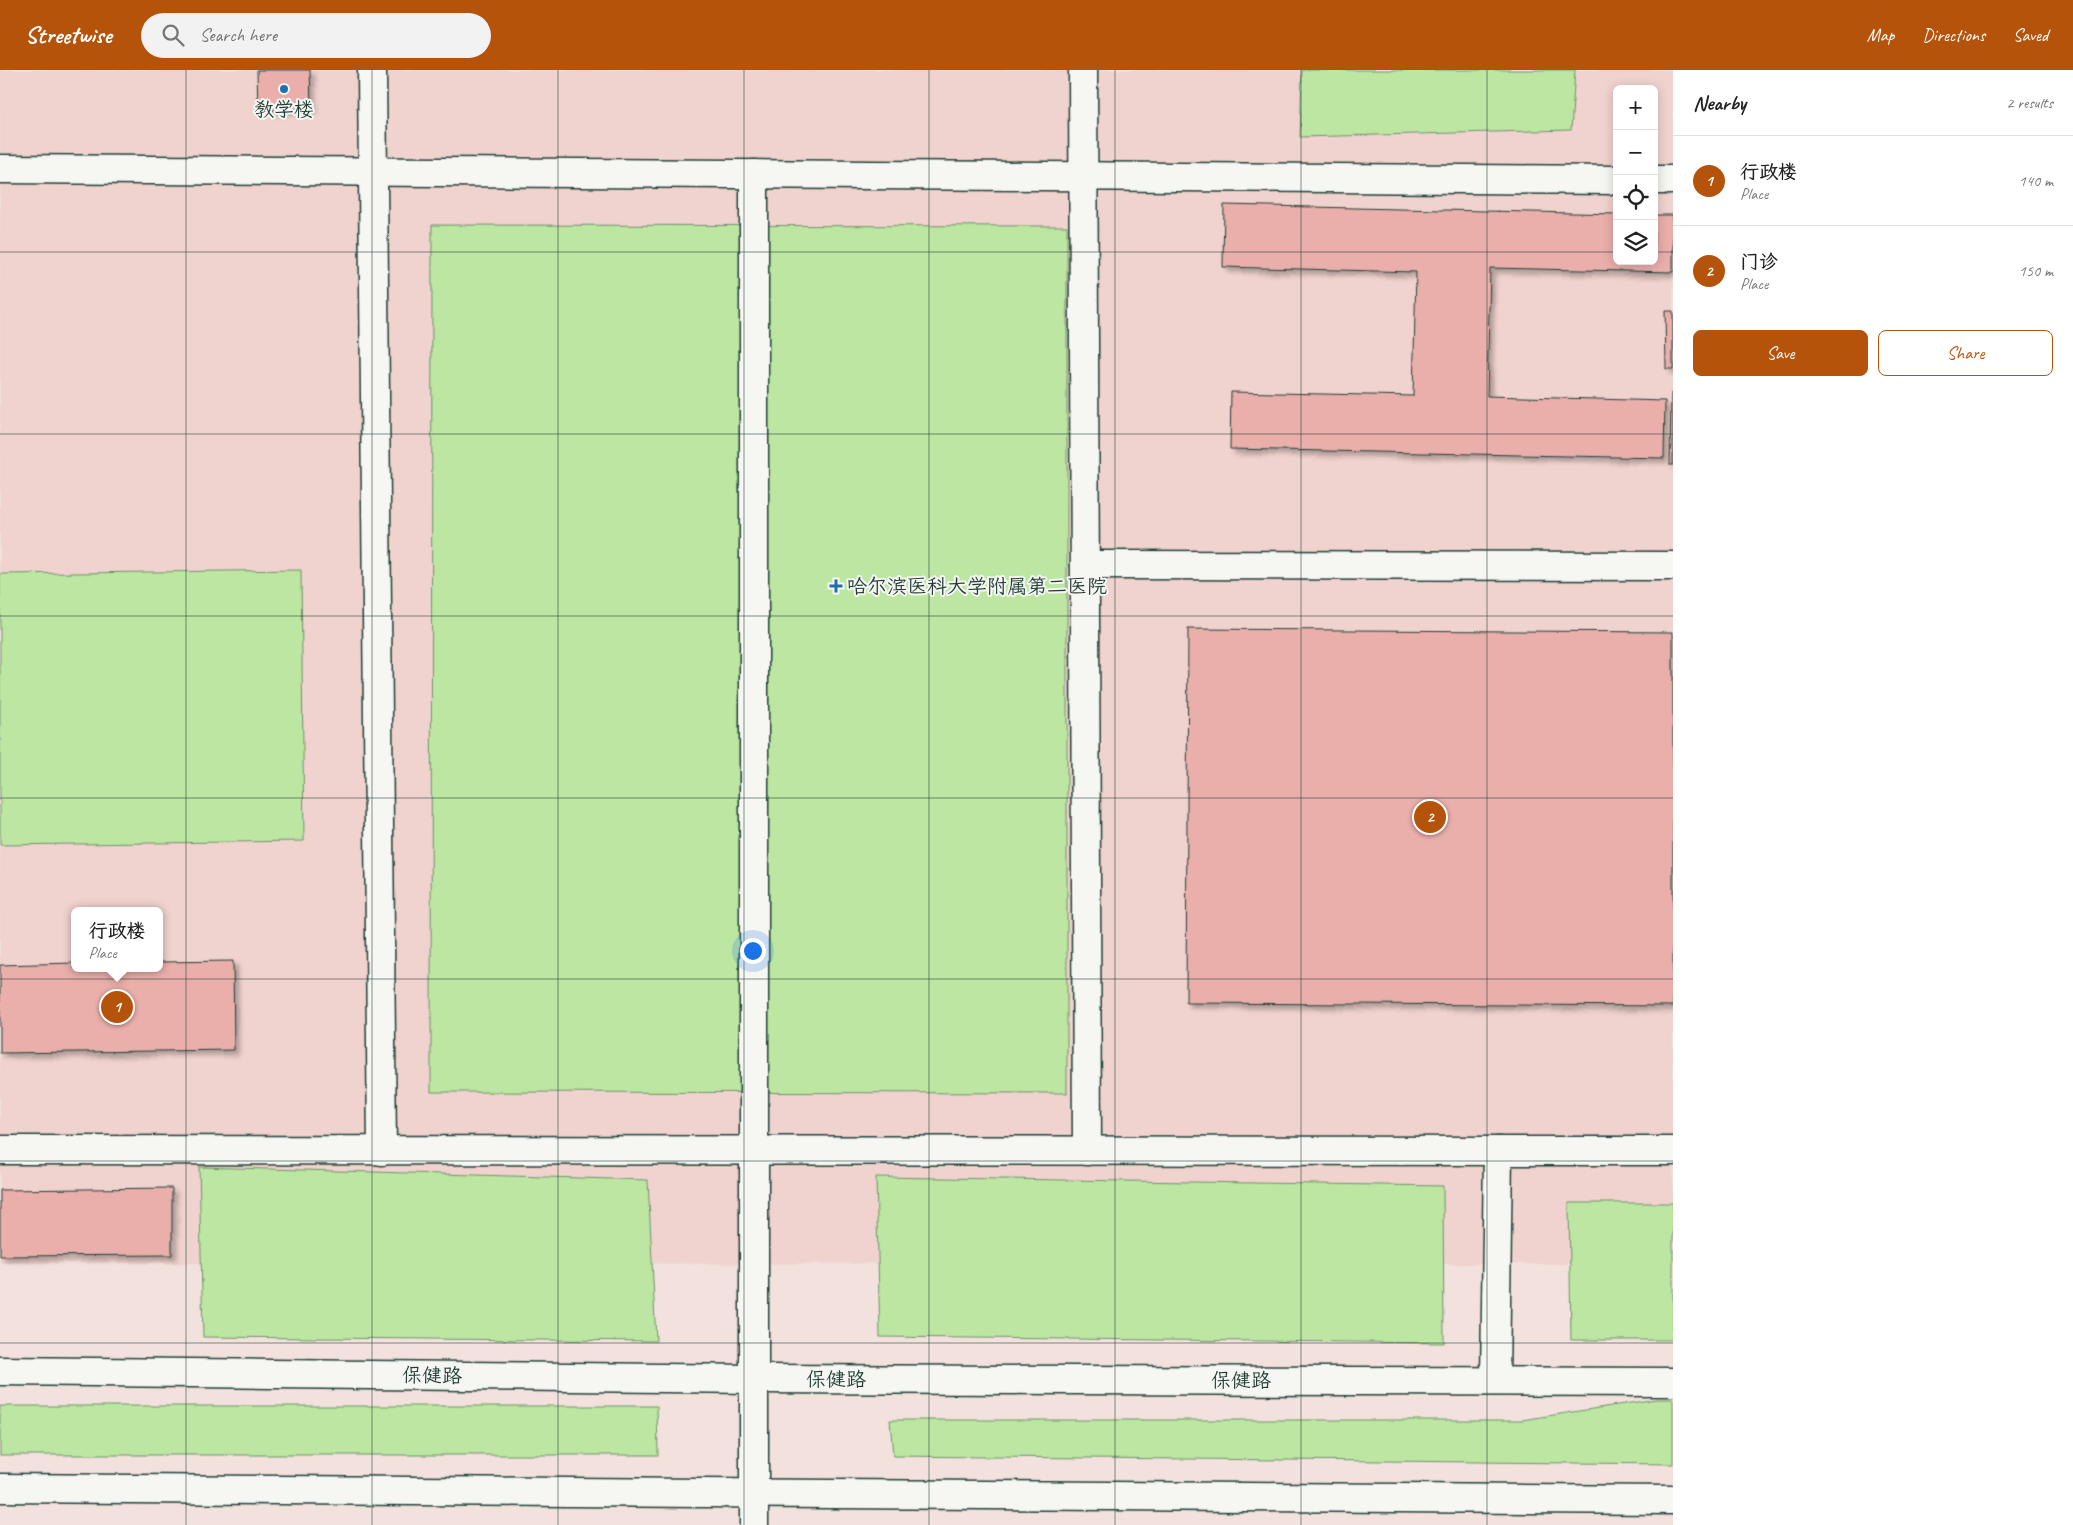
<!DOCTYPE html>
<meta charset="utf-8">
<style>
:root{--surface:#fff;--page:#f2f2f2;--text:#222;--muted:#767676;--line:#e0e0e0;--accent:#b45309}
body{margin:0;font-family:Caveat,"LXGW WenKai TC",sans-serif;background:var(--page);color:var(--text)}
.controls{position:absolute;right:15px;top:15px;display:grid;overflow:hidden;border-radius:8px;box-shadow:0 2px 12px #0003}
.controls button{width:45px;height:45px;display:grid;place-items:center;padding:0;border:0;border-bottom:1px solid var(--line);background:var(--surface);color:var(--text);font:25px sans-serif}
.you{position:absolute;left:752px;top:880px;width:18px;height:18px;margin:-12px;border:4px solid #fff;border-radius:50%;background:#1a73e8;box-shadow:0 0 0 8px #1a73e833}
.badge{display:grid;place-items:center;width:32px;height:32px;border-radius:50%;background:var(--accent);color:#fff;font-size:16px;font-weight:700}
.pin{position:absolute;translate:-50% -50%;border:2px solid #fff;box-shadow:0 1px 5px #0006}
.popup{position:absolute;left:71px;top:837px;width:92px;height:65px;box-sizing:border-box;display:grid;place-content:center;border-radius:8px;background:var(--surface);filter:drop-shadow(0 1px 4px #0005);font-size:16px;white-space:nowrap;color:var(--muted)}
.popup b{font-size:19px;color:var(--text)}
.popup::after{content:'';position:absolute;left:50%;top:100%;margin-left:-10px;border:10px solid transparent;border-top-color:var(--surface)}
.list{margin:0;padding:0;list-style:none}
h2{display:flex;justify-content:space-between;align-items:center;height:65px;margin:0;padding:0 20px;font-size:21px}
h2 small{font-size:16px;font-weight:400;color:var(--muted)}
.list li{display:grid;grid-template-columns:32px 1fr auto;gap:15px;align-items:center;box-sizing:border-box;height:90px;padding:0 20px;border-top:1px solid var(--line)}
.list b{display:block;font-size:19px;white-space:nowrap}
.list p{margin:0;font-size:16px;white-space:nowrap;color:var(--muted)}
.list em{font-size:16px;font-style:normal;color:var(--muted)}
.actions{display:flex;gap:10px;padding:15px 20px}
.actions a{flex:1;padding:11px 0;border:1px solid var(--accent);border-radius:8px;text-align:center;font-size:18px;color:var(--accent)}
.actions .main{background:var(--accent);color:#fff}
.icon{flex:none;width:28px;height:28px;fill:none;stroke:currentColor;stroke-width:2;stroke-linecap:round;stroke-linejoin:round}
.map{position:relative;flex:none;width:1673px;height:1455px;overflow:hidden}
header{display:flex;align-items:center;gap:30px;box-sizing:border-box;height:70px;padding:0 25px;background:var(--accent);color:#fff}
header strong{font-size:24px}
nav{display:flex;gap:28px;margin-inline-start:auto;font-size:18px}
.search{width:350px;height:45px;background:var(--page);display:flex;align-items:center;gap:12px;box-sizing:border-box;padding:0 18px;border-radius:28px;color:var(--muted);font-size:19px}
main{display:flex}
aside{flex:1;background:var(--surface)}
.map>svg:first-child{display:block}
.built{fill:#f0d2ce;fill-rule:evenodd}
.green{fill:#bce6a2;stroke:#6e926b}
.building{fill:#eaafab;stroke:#1f3d34;filter:url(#shadow)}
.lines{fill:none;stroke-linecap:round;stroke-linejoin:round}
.minor-casing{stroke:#1f3d34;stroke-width:31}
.major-casing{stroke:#1f3d34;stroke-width:31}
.minor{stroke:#f6f6f2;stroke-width:28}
.major{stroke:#f6f6f2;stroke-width:28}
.grid{fill:none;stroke:#1f3d34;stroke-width:1;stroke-opacity:0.55}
.poi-dot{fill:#1f6fb2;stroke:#f6f6f2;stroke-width:2}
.labels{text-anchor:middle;stroke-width:4;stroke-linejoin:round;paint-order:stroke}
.poi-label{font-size:20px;fill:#1f3d34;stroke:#f6f6f2}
.street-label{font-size:20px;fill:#1f3d34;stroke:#f6f6f2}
</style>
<header>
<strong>Streetwise</strong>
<div class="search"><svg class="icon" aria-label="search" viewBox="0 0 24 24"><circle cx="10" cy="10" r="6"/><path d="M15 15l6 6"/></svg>Search here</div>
<nav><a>Map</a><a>Directions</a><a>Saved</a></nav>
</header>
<main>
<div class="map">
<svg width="1673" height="1455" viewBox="0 0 1673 1455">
<defs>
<filter id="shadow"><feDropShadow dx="4.5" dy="4.5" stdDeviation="2.5" flood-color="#0004"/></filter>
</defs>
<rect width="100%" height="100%" fill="#f2e1dd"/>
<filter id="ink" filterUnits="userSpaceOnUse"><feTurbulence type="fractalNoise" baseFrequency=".02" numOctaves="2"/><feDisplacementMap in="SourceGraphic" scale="10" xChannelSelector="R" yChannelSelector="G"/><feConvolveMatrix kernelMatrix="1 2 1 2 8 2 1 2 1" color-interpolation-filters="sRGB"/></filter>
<g filter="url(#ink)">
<path class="built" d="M0 0H1673V1194L0 1193ZM1617 19H1654V191H1617ZM74 841H160V898H74Z"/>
<g class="green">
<polygon points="1302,0 1575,0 1571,60 1300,67"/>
<polygon points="432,155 1067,156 1067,1023 431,1022"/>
<polygon points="301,500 304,771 0,775 0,504"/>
<polygon points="199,1097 648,1110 656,1271 203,1267"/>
<polygon points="876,1107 1443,1116 1444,1273 880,1267"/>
<polygon points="1569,1133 1673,1133 1673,1270 1571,1270"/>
<polygon points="1656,1329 1673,1329 1673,1394 893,1386 890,1350 1522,1350"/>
<polygon points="0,1336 657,1336 658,1385 0,1385"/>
</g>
<g class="building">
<polygon points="257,0 310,0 311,39 258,40"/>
<polygon points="1224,135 1617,144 1617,191 1654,191 1654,145 1673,145 1673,202 1490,198 1487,326 1665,331 1664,388 1230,379 1231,322 1413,326 1416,202 1223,197"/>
<polygon points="1665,241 1673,241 1673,299 1666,299"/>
<polygon points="1671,323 1673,323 1673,395 1670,395"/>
<polygon points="1188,559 1673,562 1673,936 1186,933"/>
<polygon points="233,891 234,980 0,983 0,895 74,893 74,898 160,898 160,892"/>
<polygon points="172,1118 172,1185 0,1186 0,1120"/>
</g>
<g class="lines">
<defs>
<g id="minor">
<polyline points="372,0 382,1081"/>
<polyline points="1083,0 1087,1081"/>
<polyline points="0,99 1617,110"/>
<polyline points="1654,110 1673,110"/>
<polyline points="1085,495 1673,496"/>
<polyline points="0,1080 1673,1081"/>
<polyline points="1495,1311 1498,1081"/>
<polyline points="754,1455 754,104"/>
</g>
<g id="major">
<polyline points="0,1301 755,1309 1673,1312"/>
<polyline points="0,1418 1673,1430"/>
</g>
</defs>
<use href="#minor" class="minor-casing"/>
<use href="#major" class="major-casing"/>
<use href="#minor" class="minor"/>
<use href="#major" class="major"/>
</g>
</g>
<path class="grid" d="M186 0V1455M372 0V1455M558 0V1455M744 0V1455M929 0V1455M1115 0V1455M1301 0V1455M1487 0V1455M0 182H1617M1654 182H1673M0 364H1673M0 546H1673M0 728H1673M0 909H1673M0 1091H1673M0 1273H1673"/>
<g class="poi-dot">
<circle cx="284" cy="19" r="5"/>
<path d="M833.5 508.5h5v5h5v5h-5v5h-5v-5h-5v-5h5z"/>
</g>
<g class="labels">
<g class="poi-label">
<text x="284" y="46">教学楼</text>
<text x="847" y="523" text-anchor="start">哈尔滨医科大学附属第二医院</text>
</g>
<g class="street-label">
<text transform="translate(432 1305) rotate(1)" y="7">保健路</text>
<text x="836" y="1316">保健路</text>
<text x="1241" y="1317">保健路</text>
</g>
</g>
</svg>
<div class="controls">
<button>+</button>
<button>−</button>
<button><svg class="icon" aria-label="locate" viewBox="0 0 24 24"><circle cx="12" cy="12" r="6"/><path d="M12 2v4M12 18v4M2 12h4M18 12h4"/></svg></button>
<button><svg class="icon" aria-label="layers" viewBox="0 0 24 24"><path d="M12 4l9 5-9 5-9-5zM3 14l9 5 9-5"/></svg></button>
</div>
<div class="you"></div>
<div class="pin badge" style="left:117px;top:937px">1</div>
<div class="popup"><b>行政楼</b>Place</div>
<div class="pin badge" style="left:1430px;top:747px">2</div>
</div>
<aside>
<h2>Nearby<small>2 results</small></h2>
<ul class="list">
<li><span class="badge">1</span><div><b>行政楼</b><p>Place</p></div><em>140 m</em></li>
<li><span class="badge">2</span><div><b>门诊</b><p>Place</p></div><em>150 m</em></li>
</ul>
<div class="actions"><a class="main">Save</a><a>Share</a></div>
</aside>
</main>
